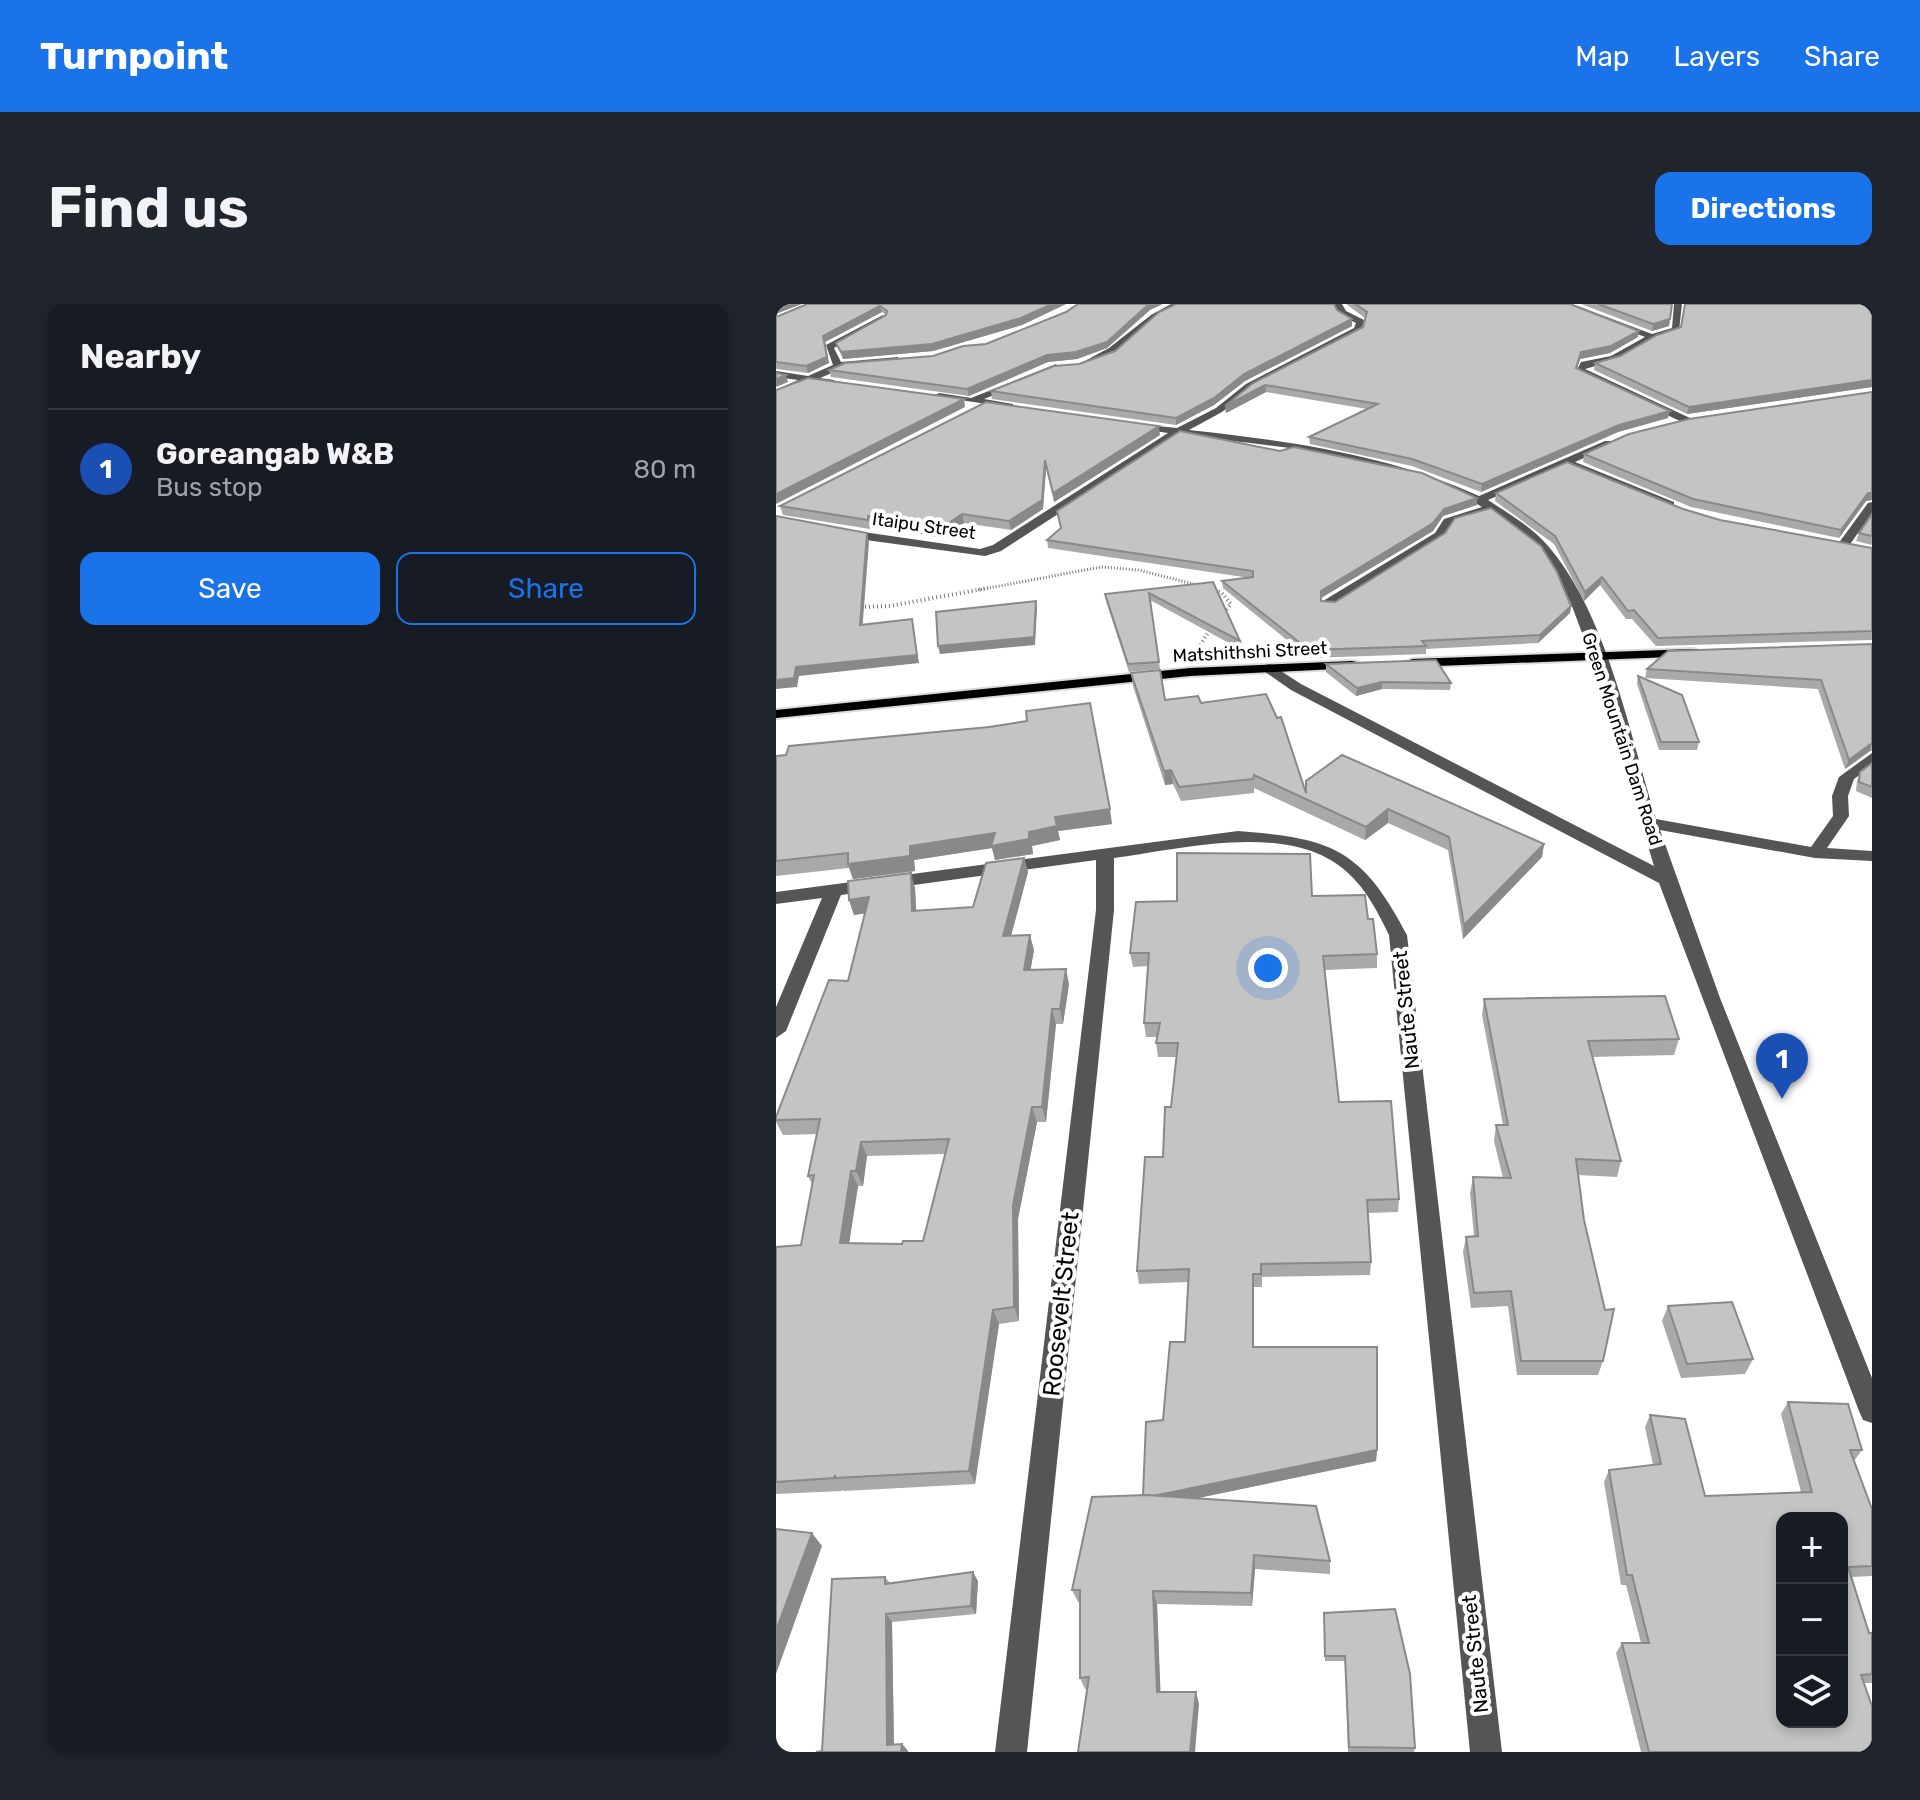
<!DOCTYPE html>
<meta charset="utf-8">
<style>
:root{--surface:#171b24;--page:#20242c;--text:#f1f3f6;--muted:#9ea1a6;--line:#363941;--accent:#1a73e8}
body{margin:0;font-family:Rubik,sans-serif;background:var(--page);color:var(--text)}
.controls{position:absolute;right:24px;bottom:24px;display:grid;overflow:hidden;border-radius:16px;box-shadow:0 4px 12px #0003}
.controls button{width:72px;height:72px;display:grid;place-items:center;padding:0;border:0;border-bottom:2px solid var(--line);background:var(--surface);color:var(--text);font:40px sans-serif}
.you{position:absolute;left:492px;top:664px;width:28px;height:28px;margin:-20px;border:6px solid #fff;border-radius:50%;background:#1a73e8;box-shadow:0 0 0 12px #1a73e833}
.badge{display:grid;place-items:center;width:52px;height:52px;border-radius:50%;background:var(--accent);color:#fff;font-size:26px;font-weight:700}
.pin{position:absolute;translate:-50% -66px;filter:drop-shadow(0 2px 4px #0008)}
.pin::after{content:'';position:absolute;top:42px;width:28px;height:24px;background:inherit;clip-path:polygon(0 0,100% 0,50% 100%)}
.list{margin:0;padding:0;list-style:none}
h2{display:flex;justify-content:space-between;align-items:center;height:104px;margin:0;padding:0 32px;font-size:34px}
h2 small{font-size:26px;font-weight:400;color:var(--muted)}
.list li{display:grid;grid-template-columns:52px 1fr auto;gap:24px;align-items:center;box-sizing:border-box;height:120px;padding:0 32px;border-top:2px solid var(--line)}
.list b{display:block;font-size:30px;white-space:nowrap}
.list p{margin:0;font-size:26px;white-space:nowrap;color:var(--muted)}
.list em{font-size:26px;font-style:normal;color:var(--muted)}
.actions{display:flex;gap:16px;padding:24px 32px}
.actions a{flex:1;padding:18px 0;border:2px solid var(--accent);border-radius:16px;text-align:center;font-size:28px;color:var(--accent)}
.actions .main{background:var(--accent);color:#fff}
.icon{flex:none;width:44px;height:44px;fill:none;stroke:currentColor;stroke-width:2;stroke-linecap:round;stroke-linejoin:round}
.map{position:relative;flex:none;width:1096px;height:1448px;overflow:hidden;border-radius:16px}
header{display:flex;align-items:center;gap:48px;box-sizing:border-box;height:112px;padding:0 40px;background:var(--accent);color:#fff}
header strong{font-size:38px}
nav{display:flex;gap:44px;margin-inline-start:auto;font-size:28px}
.intro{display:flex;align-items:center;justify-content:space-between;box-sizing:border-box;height:192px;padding:0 48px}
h1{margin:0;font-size:56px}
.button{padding:20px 36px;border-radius:16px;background:var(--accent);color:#fff;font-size:28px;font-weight:700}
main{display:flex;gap:48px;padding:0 48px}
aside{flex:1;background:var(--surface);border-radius:16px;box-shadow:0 4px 12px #0003}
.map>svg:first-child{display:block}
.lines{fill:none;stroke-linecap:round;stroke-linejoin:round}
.major-casing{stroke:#dbdbdb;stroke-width:4}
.path-far1{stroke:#777;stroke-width:3;stroke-dasharray:1 2;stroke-linecap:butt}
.path{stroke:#777;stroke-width:4;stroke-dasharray:1 3;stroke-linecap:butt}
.minor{fill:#555;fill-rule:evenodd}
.major{fill:#000;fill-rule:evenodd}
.wall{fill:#a9a9a9;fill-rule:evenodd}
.shaded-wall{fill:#898989}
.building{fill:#c4c4c4;stroke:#898989;stroke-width:2;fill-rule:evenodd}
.labels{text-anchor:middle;stroke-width:8;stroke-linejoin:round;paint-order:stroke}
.far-street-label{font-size:18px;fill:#000;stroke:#fff}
.street-label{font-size:20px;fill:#000;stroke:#fff}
.near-street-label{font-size:24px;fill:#000;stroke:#fff}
</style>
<header>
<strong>Turnpoint</strong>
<nav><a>Map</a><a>Layers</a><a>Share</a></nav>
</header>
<div class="intro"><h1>Find us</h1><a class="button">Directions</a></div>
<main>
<aside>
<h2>Nearby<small></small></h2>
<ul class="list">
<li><span class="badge" style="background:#1a4fb4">1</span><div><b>Goreangab W&amp;B</b><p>Bus stop</p></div><em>80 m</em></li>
</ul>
<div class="actions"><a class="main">Save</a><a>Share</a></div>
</aside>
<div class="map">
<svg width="1096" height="1448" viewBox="0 0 1096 1448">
<rect width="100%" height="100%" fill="#fff"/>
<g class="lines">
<defs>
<g id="major">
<polygon points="916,345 921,346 921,352 636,363 629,359 636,355"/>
<polygon points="576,357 581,358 581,364 414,372 0,414 0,406 414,364"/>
</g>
</defs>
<use href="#major" class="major-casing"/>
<polyline class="path-far1" points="202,286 325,263 363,266 421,281"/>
<g class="path">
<polyline points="435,285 446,289 455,300 445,312"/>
<polyline points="85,303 114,302 212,284"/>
<polyline points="422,344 436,323"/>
</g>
<g class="minor">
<polygon points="395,0 406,0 381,15 340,48 312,61 307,58 333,44 375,11"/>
<path d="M558 0H566L570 7 588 16 585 27 476 84 446 108 413 126C513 137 611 150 703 192L829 137H837V141L799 158 898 198V202H890L790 162 712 196C732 209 756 223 773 243 832 313 853 429 880 515L1035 543 1057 512 1056 492 1063 473 1096 449V462L1078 475 1072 492 1073 512 1051 544 1096 547V557L1039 554 884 526 944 694 1096 1074V1119L1087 1116 1083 1107 883 579 515 386 482 363 494 360 525 380 878 562 817 358 794 297 764 247 744 227 714 208 676 219 667 234 557 303H547V297L659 229 668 215 706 203C623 149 500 143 404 131L225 247 209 252 67 233 61 229 67 225 204 245 217 241 392 129 352 123V119L401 124 440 104 470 80 578 24 580 19 564 11Z"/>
<polygon points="785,0 796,0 876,30 896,24 898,0 906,0 903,27 879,35 841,56 809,65 914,114 914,118 906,118 800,68 805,58 835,52 869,33"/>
<polygon points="107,11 110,15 58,44 65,58 122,53 125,58 70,63 44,74 58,76 58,80 34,78 0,92 0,86 22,76 0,73 0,67 32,72 57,61 50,41"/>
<polygon points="280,60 283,65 208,95 237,100 237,104 158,92 163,89 195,94"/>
<polygon points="1096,198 1096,209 1070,246 1062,246 1062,240 1092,199"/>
<path d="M462 527C556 534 586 545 631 631L726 1448H694L613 631C602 609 591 586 572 569 516 516 406 545 338 554V606L251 1448H219L320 606V556L65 591 10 727 0 734V703L46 594 0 600V588Z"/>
</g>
<use href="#major" class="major"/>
</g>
<g class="wall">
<polygon points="31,0 290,0 246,21 157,47 67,55 60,39 110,11 106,8 49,38 53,59 32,69 0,65 0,13"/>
<polygon points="570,0 794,0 862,33 834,49 804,55 801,64 892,114 842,128 705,188 636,162 534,140 533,133 591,105 490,88 450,109 449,102 587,23 589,14"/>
<polygon points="805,0 896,0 893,22 876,27"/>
<polygon points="1096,0 1096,85 1096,83 911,110 818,66 819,59"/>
<polygon points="374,6 331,44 301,55 272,58 193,92 55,73 53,66 157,52 210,40 290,8"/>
<polygon points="561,6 576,22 469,77 438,101 400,121 216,95 215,87 303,60 339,47"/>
<polygon points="1096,88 1096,196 1090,197 1063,234 915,203 807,158 808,150"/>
<polygon points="384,131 278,198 270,164 267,205 235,226 188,219 166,234 95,221 94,225 7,211 4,202"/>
<polygon points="720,189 907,205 944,216 1096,244 1096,336 880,342 856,315 850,315 824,281 808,297 778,240 719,197"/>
<polygon points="701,201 667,212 657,227 545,294 545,297 795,302 794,309 762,339 650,345 650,350 533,354 447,284 446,277 474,274 272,244 271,236"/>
<polygon points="1096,210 1096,241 1080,237 1083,229"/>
<polygon points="437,278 464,337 464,345 374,296 384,365 353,368 330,297 329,290"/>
<polygon points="1096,340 1096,447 1094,447 1069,465 1042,385 869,374 871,365"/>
<polygon points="550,360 675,379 674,386 606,385 580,392 550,368"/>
<polygon points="355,369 389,396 425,399 530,489 530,477 768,540 766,553 687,635 672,546 612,519 589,536 478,484 478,489 405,497 397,480 389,481 357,382"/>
<polygon points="862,372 923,438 921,446 883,446 861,380"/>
<polygon points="0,452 336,520 282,527 284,536 256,542 257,550 219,556 216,544 138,556 139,567 77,575 73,564 0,572"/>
<polygon points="1096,459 1096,494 1080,487 1081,477 1084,468"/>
<path d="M248 554 252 568 235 632 258 646 254 666 293 680 287 720H280L270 818H261L242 915 243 1017 223 1020 199 1180 68 1187 67 1186 66 1187 0 1190V943L25 941 36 880 32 872 41 830 7 831 0 818V813L72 677 89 609 78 611 73 596 139 584 140 607 197 603ZM169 850 147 937 126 940 73 939 82 882H87L91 852Z"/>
<polygon points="536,592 592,615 601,650 601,664 549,666 563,798 623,895 622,908 592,909 595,958 594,971 486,973 486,983 478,983 478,1043 601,1146 600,1157 420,1194 554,1257 554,1270 479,1265 476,1302 381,1300 384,1388 423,1400 309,1385 304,1374 304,1299 302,1298 296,1286 367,1191 409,1038 413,978 363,980 361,967 387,853 395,803 401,753 382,753 380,739 381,733 370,733 368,719 372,662 357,663 354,649"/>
<polygon points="708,695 903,735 898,751 816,753 845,857 841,873 802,871 827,1057 822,1071 741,1071 732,1002 695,1004 687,948 690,933 698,932 694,889 697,873 727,874 718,837 720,821 727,821 706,711"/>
<polygon points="892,1002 977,1055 969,1070 905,1074 886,1017"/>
<polygon points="1012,1098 1086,1146 1078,1157 1096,1205 1096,1272 1076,1273 1093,1329 1096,1329 1096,1379 1088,1379 1096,1448 865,1448 840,1349 846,1339 865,1339 850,1281 845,1281 828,1178 833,1166 877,1161 869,1123 874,1111 929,1192 1025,1188 1005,1110"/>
<polygon points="109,1273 114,1279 202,1277 200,1310 116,1318 118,1441 126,1440 132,1447 46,1447"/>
<polygon points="548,1309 639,1444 638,1448 572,1448 569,1357 549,1357"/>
</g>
<g class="shaded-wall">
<polygon points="8,0 26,0 0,10 0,3"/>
<polygon points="276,0 290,0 246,21 157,47 67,55 65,48"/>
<polygon points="373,0 387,0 374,6 331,44 301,55 272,58 193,92 191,85"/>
<polygon points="104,2 106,8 49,38 53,59 32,69 30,62 47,32"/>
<polygon points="576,15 576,22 469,77 438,101 400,121 400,114 468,70"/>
<polygon points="894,15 893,22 876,27 877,20"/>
<polygon points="863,27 862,33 834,49 804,55 799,71 800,64 805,48"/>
<polygon points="10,71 12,78 0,83 0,75"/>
<polygon points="1096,76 1096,83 911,110 913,103"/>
<polygon points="489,81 490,88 450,109 449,102"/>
<polygon points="188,95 189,103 0,200 0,190"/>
<polygon points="894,107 892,114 842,128 705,188 706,180 843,121"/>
<polygon points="383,122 384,131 278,198 277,189"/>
<polygon points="269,156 270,164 267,205 235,226 233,217"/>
<polygon points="1092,189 1096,189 1096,196 1090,197 1063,234 1065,226"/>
<polygon points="701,194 701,201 667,212 657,227 545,294 545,287 668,205"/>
<polygon points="186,210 188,219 166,234 164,225"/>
<polygon points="91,229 93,238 86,329 84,321"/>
<polygon points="826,273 824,281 808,297 809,288"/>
<polygon points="260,297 261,304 259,341 164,350 162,342"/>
<polygon points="795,302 794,309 762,339 764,331"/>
<polygon points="136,315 143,359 23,372 21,383 0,385 0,376 20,363"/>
<polygon points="606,378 606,385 580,392 581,384"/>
<polygon points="1096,439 1094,447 1069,465 1073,456"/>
<polygon points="395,466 397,480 389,481 388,467"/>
<polygon points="334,505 336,520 282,527 284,536 256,542 257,550 219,556 216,544 138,556 139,567 77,575 72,560 134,542 219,529 253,528 279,513"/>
<polygon points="612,505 612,519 589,536 590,523"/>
<polygon points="768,540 766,553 687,635 688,621"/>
<polygon points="248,554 252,568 231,647 227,632"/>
<polygon points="135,569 139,584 141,622 136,607"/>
<polygon points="93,593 99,608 78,611 73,596"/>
<polygon points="254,631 258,646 252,681 248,666"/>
<polygon points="290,665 293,680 287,720 284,705"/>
<polygon points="276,705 280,720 270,818 266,803"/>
<polygon points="256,803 261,818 242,915 243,1017 238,1003 237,901"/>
<polygon points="85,838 91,852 87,882 80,867"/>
<polygon points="75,867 82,882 71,953 64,939"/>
<polygon points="477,970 478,983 478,1056 477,1043"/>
<polygon points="217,1006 223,1020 199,1180 193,1167"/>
<polygon points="601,1146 600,1157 370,1205 367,1194"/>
<polygon points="36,1229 46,1242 0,1370 0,1327"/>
<polygon points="478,1251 479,1265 476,1302 475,1289"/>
<polygon points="197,1268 202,1277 200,1310 195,1302"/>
<polygon points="377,1287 381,1300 385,1399 381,1388"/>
<polygon points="110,1310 116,1318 118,1448 111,1441"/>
<polygon points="420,1388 423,1400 419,1448 414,1448"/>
<polygon points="126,1440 132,1447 132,1448 125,1448"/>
</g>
<g class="building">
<polygon points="31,0 276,0 245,14 156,40 65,48 60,39 110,11 111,7 104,2 47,32 51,53 30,62 0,58 0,13"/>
<polygon points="302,0 373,0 331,38 300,48 271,51 191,85 53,66 69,59 157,52 187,42 210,40 290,8"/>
<polygon points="400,0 558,0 561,6 576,15 468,70 438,94 400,114 215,87 278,62 303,60 339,47 383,8"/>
<polygon points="579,0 794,0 863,27 835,42 805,48 800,64 894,107 843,121 706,180 636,155 533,133 602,100 489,81 449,102 477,79 587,23 591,8"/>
<polygon points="822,0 896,0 894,15 877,20"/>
<polygon points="909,0 1096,0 1096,76 913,103 819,59 844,52 881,31 905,23"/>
<polygon points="0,69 10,71 0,75"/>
<polygon points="32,74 188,95 0,190 0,86"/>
<polygon points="1096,88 1096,189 1092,189 1065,226 917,195 808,150 853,130 913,115"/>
<polygon points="210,98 383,122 277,189 269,156 266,196 233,217 186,210 164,225 92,212 92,216 4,202"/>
<polygon points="404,127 504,147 518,143 646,169 701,194 668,205 657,219 545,287 545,297 559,298 669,229 679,214 715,204 765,242 781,268 795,302 764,331 646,337 650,342 533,346 446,277 477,273 477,267 271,236 285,224 281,207"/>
<polygon points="791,158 907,205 944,216 1096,244 1096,327 882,334 858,306 852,307 826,273 809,288 779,232 720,189"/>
<polygon points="1096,210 1096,232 1083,229"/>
<polygon points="0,212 91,229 84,321 136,315 141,351 20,363 18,374 0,376"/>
<polygon points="437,278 464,337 373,289 383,358 352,360 329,290"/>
<polygon points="260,297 258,333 162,342 160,308"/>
<polygon points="1096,340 1096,439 1073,456 1045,376 871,365 892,347"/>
<polygon points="660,356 675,379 606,378 581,384 550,360"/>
<polygon points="384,366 389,396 422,392 425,399 490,390 501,414 505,413 530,489 530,477 566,451 768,540 688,621 673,533 612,505 590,523 478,471 477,475 403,483 395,466 388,467 355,369"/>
<polygon points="862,372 906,391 923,438 885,438"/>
<polygon points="314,399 334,505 279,513 281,522 253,528 253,535 215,542 219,529 134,542 134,552 72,560 72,549 0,557 0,452 10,451 13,442 213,423 251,417 250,407"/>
<polygon points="1096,459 1096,483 1083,478 1084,468"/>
<polygon points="401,549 534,550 536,592 589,591 592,615 597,615 601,650 547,652 563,798 615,797 623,895 591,896 595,958 485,960 485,970 477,970 477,1043 601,1043 601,1146 377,1192 367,1191 370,1118 387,1116 394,1038 409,1038 413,965 361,967 369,853 387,853 389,803 395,803 402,739 380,739 384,719 368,719 373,649 354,649 360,598 401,597"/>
<path d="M248 554 227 632 254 631 248 666 290 665 284 705H276L266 803H256L237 901 238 1003 217 1006 193 1167 59 1174V1171L58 1174 0 1178V943L25 941 38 871 32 872 44 815 0 816V813L53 676 72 677 93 593 73 596 72 577 135 569 136 607 197 603 210 559ZM173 835 147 937H127L126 940 64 939 75 867H80L85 838Z"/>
<polygon points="889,692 903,735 812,737 845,857 800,855 808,916 829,1006 838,1005 827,1057 745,1057 735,987 698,989 690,933 702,932 697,873 735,874 720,821 732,821 708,695"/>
<polygon points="956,998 977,1055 911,1060 892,1002"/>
<path d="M1012 1098 1072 1100 1086 1146H1074L1096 1205V1262L1072 1263 1093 1329H1096V1370L1085 1371 1096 1402V1448H873L846 1339H873L856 1271H851L833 1166 885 1160 874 1111 909 1115 929 1192 1036 1188ZM1006 1214H1066V1418H1006Z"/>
<polygon points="370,1191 540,1202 554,1257 478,1251 475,1289 377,1287 381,1388 420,1388 414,1448 302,1448 313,1373 304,1374 304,1286 296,1286 316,1193"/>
<polygon points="0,1225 36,1229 0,1327"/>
<polygon points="197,1268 195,1302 110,1310 111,1441 126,1440 125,1448 40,1448 46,1447 56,1275 109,1273 109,1280"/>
<polygon points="619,1305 634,1370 639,1444 573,1443 569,1352 549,1352 548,1309"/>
</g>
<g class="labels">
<g class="far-street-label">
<text transform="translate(148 222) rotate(8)" y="6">Itaipu Street</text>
<text transform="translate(474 348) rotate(-3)" y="6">Matshithshi Street</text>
<text transform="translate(846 435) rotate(72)" y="6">Green Mountain Dam Road</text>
</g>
<g class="street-label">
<text transform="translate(630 706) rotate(-96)" y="7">Naute Street</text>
<text transform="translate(699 1350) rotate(-96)" y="7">Naute Street</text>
</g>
<g class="near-street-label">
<text transform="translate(285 1000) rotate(-84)" y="8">Roosevelt Street</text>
</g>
</g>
</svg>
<div class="controls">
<button>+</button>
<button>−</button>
<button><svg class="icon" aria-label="layers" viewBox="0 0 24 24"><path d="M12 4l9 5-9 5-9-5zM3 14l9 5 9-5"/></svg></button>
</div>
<div class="you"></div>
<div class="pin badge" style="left:1006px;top:795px;background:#1a4fb4">1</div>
</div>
</main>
